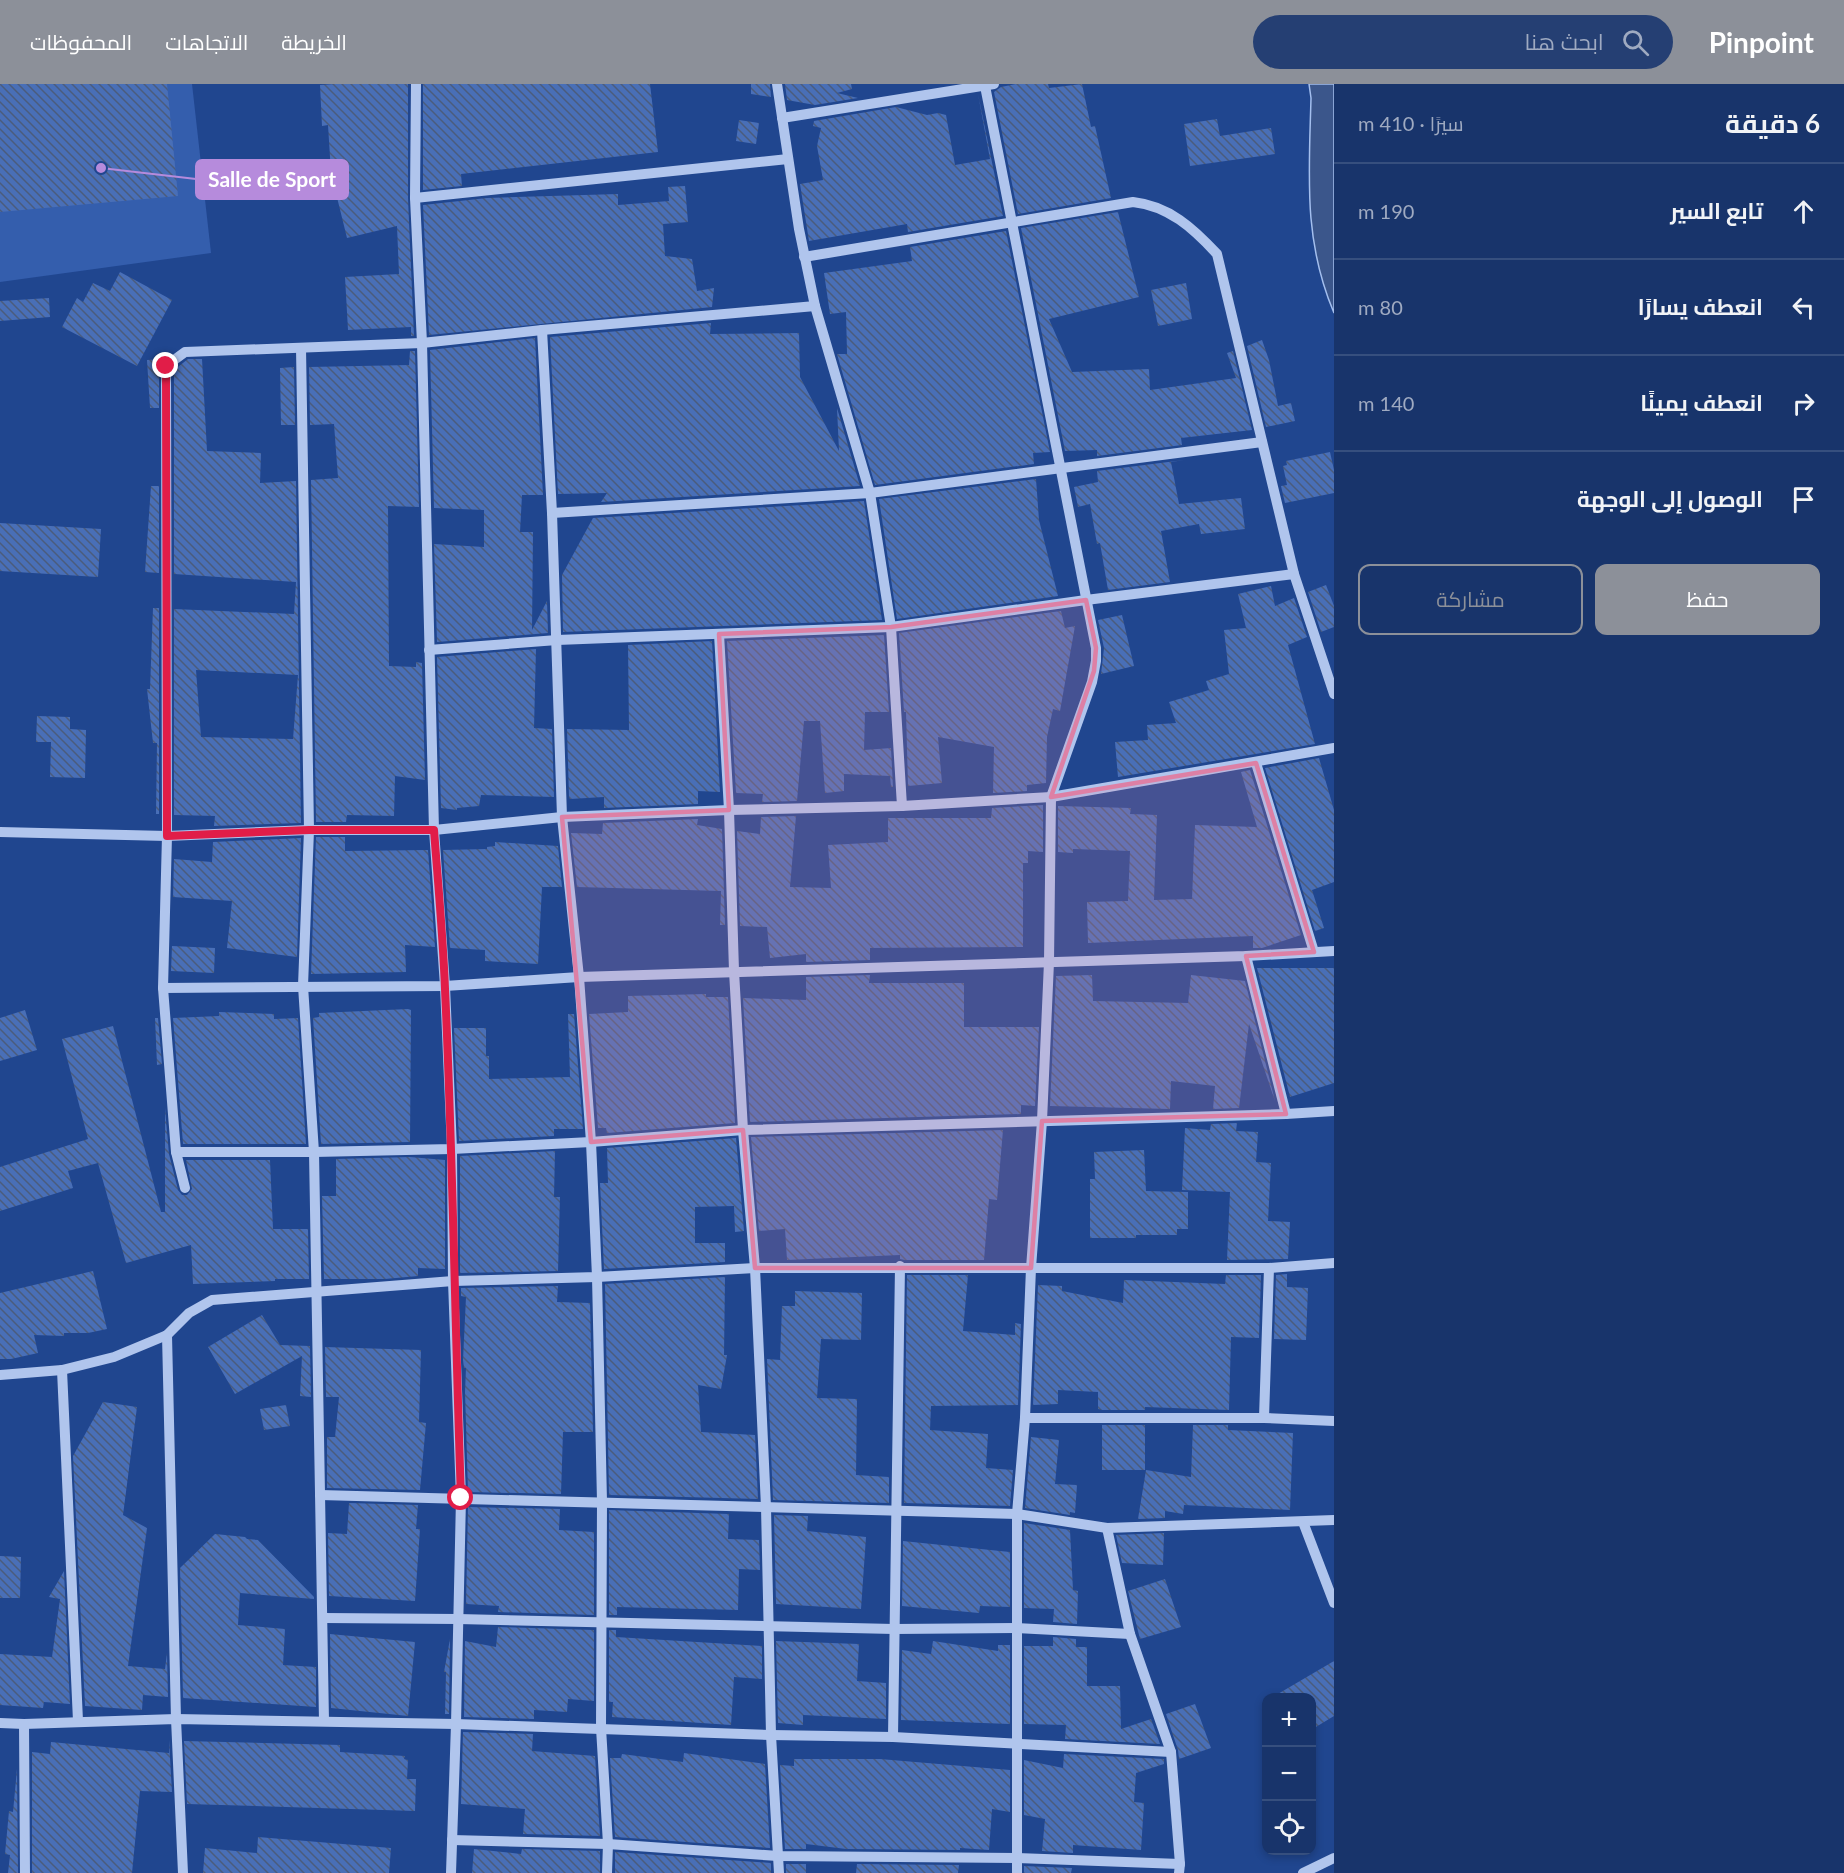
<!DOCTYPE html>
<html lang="ar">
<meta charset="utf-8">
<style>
:root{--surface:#18346b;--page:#253f73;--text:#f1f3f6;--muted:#9faac1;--line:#364f7e;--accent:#8c9099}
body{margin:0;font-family:Lato,Cairo,sans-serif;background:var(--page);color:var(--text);direction:rtl}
.controls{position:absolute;right:18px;bottom:18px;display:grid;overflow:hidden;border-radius:12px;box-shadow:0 3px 9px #0003}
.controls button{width:54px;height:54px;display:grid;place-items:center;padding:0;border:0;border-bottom:2px solid var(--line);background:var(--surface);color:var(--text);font:30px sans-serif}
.stop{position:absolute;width:18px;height:18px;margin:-14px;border:4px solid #e11d48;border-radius:50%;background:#fff}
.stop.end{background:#e11d48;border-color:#fff;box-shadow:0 2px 6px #0008}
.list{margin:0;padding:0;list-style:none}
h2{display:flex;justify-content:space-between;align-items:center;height:78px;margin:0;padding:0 24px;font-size:26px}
h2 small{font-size:20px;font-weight:400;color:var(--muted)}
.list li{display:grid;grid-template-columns:39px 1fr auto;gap:18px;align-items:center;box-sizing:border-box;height:96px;padding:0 24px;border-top:2px solid var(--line)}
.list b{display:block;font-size:22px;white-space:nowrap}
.list em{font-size:20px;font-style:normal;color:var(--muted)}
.actions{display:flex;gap:12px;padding:18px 24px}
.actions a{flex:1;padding:14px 0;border:2px solid var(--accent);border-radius:12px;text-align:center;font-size:21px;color:var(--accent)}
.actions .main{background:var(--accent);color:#fff}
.icon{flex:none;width:33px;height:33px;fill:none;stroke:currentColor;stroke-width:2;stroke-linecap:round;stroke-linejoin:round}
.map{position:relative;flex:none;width:1334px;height:1789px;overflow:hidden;direction:ltr}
header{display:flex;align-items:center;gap:36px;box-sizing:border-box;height:84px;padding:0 30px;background:var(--accent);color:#fff}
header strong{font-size:28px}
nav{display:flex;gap:33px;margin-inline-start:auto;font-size:21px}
.search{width:420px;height:54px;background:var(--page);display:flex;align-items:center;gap:15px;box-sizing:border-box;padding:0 21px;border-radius:33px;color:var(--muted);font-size:22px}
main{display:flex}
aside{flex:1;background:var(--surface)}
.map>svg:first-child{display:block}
.pitch{fill:#345ead}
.water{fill:#3b568b;stroke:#a4bfee;stroke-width:1.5}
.building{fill:url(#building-back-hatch);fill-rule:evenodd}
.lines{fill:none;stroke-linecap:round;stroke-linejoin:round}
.minor{stroke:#b0c5ed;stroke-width:10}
.route{stroke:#e11d48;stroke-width:8}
.marked{fill:#dd80a5;fill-opacity:0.2;stroke:#dd80a5;stroke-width:4.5;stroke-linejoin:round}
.leader{fill:none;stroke:#b68bdc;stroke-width:2}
.callout-dot{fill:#b68bdc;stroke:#20468f;stroke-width:2}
.callout{fill:#b68bdc;stroke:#b68bdc;stroke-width:2}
.callout-label{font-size:21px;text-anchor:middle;font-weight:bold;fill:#fff}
</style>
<header>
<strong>Pinpoint</strong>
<div class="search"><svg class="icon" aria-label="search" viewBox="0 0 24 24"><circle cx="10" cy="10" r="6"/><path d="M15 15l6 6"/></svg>ابحث هنا</div>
<nav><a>الخريطة</a><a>الاتجاهات</a><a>المحفوظات</a></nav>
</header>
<main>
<aside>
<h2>6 دقيقة<small>سيرًا · 410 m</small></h2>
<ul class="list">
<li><svg class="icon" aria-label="ahead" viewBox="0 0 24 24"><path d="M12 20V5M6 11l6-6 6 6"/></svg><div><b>تابع السير</b></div><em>190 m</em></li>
<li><svg class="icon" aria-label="left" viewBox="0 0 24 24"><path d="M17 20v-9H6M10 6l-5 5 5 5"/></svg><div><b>انعطف يسارًا</b></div><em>80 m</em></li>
<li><svg class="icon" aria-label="right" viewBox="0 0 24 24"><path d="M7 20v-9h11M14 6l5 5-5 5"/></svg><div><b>انعطف يمينًا</b></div><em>140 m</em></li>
<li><svg class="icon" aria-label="arrive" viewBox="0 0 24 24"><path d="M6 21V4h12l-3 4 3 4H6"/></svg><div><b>الوصول إلى الوجهة</b></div></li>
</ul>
<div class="actions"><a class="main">حفظ</a><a>مشاركة</a></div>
</aside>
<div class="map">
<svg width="1334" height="1789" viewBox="0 0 1334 1789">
<defs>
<pattern id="building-back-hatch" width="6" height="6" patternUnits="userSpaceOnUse" patternTransform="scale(1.5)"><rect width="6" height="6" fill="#496fb7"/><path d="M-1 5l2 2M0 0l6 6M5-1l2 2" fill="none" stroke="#4b5c7c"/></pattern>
</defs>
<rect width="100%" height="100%" fill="#20468f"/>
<polygon class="pitch" points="0,0 192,0 211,169 0,198"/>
<path class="water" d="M1309 0H1334V229C1303 156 1309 91 1311 14Z"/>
<g class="building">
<polygon points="0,0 167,0 178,112 0,128"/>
<polygon points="335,0 408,0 408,114 414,252 411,252 411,243 348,246 345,193 399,190 397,142 347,154 331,89 328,41 322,42 320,1"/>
<polygon points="423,0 650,0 658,68 461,90 462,102 423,106"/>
<polygon points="751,0 770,0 771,13 751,10"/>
<polygon points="785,0 851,0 852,5 837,9 858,14 815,21 787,16"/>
<polygon points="1016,0 1048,0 1049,4 1082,0 1091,43 1095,42 1111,114 1018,130 994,8 1001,3"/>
<polygon points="978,10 1003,132 908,148 907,140 809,157 800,100 823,96 817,62 821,44 813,42 814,37 896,23 927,31 938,29 946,31 955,81 990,75"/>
<polygon points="1217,35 1220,52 1271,44 1275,70 1190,82 1184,40"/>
<polygon points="739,36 759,39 756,60 736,57"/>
<polygon points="685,102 688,138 663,140 665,172 692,175 697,207 714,204 712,223 429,251 423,121 487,114 618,110 618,121 669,117 668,103"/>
<polygon points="1118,128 1139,213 1049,235 1072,288 1149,285 1150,306 1236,294 1227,269 1233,267 1252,346 1181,354 1182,361 1097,372 1097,366 1065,367 1021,144"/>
<polygon points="1006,147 1050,368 1033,369 1034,380 875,401 837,270 847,270 846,228 830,230 824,189 912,177 910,163"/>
<polygon points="120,188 172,216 137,282 62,243 77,214 83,218 93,199 110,207"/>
<polygon points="1186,199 1192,235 1158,242 1151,206"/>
<polygon points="49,214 50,233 0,237 0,217"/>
<polygon points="711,239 710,250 799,249 800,293 839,367 837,324 860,402 601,418 607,409 558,410 550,253"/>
<polygon points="535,254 543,411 522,411 520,448 533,448 532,546 547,517 548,549 437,558 434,460 484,463 484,426 434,424 430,266"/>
<polygon points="1262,256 1269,276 1278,322 1291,319 1295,337 1266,343 1247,262"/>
<polygon points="410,267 415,267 419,423 388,422 389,582 416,583 416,578 422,579 425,696 395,692 394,732 347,731 346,738 316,738 311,396 338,394 334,340 310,341 309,283 409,281"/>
<polygon points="163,275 159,282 159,324 150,324 147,276"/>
<path d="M188 275H202L207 367 261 369 260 399 296 397 301 739 214 742 215 732 174 731V525L294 530 296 498 174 490V286ZM196 586 298 591 293 655 201 653Z"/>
<polygon points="294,283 295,341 281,341 280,284"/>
<polygon points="1330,368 1334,386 1334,409 1285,419 1281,402 1287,401 1283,382 1287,381 1286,377"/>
<polygon points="1184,376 1171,378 1179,420 1241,414 1245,445 1201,450 1199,440 1161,447 1170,498 1108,506 1100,459 1097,460 1090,420 1078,423 1074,403 1098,398 1097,387"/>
<polygon points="1036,395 1039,436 1058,512 897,535 879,415"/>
<polygon points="151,402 159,402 159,489 145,488"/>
<polygon points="864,417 882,536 563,548 562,491 593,434"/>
<polygon points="0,439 101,445 98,493 0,487"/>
<polygon points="1326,501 1334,522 1334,543 1321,548 1308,508"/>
<polygon points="1271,502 1275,522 1294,514 1307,553 1288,561 1315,660 1118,693 1115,658 1148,656 1147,641 1176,639 1169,618 1209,606 1206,597 1229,590 1224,546 1246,544 1238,510"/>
<polygon points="153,524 159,524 159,730 156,730 157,659 153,659 147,605 150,605"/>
<polygon points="1061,527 1065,544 1075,542 1060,627 1053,625 1047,653 1046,699 1027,701 1027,707 993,709 994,663 938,653 942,699 908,702 906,628 904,628 899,549"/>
<polygon points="1122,531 1134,582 1101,590 1104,564 1098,536"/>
<polygon points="884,551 889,628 865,628 864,666 891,664 893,703 891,703 890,692 844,690 844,707 825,709 820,637 804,637 797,717 762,718 763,710 736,709 727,557"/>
<polygon points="712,557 720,708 698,707 698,720 604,724 604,713 570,715 569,713 567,645 629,646 628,561"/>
<polygon points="536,565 534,644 552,645 554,713 481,711 479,722 457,724 457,726 441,724 437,573"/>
<polygon points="37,632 70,633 70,645 86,646 85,694 50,693 51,658 36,658"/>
<polygon points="1319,674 1334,726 1334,798 1312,806 1324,844 1315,847 1265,684"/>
<polygon points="1250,686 1301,851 1262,864 1253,864 1253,852 1088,859 1087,818 1128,817 1130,767 1073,765 1073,769 1058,768 1058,722 1131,724 1130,730 1157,731 1154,816 1192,815 1195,741 1257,743 1241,688"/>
<polygon points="1043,721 1043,768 1028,767 1028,779 1023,779 1023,863 870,864 870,876 806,878 806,870 770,874 767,843 740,842 737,747 760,750 761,733 796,732 790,803 831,804 828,761 888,758 888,734 991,734 992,724"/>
<polygon points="698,735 697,741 722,745 725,841 720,841 721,807 577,803 571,749 602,750 603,739"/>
<polygon points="316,753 345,753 345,767 428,766 435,863 405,861 406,888 311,890"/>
<polygon points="301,754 297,873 227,864 232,817 173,813 174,775 212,778 213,758"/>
<polygon points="495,758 558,762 562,803 542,803 538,880 485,877 485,866 450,864 443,766 487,765 487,763 495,762"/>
<polygon points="172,862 215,864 214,889 171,887"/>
<polygon points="1257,884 1334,884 1334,999 1290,1013"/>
<polygon points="870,891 869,899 964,899 964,943 1039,943 1035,1022 1021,1021 1021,1030 750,1038 743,914 806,916 806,893"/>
<polygon points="1092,891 1093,917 1188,919 1191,891 1245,897 1275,1017 1249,940 1239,1024 1213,1025 1215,1002 1171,997 1170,1025 1050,1022 1056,892"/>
<polygon points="706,910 706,913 728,913 735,1039 607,1049 606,1044 598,1044 589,930 628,928 628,912"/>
<polygon points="408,925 411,926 410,1058 321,1060 313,934 319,933 319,929"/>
<polygon points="25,926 37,966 0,977 0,934"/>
<polygon points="219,928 274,930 274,935 298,934 306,1060 183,1060 173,934 219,932"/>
<polygon points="568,930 574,930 583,1045 554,1045 554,1052 459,1057 454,944 486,944 486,972 489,972 489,995 570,993"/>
<polygon points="155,934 158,934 162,980 157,981"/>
<polygon points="113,942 161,1128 165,1128 165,1024 169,1070 178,1106 182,1111 187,1111 192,1105 186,1076 270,1076 273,1145 308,1145 309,1195 275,1195 275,1197 193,1200 191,1161 126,1179 98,1079 68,1087 73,1104 0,1127 0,1083 88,1055 62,955"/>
<polygon points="1237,1039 1236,1047 1258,1048 1256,1078 1271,1079 1268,1137 1290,1138 1288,1175 1227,1176 1230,1108 1182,1106 1185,1044 1210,1046 1211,1040"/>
<polygon points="1003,1046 997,1116 989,1115 984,1176 905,1176 900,1175 900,1171 787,1176 785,1145 759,1147 751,1053"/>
<polygon points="736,1054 744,1147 735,1148 734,1122 695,1123 695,1159 725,1159 725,1178 604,1185 600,1099 608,1099 607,1064"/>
<polygon points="1144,1066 1146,1107 1188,1108 1188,1145 1177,1145 1177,1151 1136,1151 1136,1154 1090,1154 1090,1095 1095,1095 1094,1068"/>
<polygon points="555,1067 554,1113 560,1113 558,1187 460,1189 460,1072"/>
<polygon points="410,1073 445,1076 445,1185 418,1184 418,1192 385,1195 324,1195 322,1112 336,1112 336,1075"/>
<polygon points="93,1187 107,1245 88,1249 64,1249 64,1252 34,1251 38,1269 11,1275 0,1275 0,1209"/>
<polygon points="1287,1190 1287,1203 1308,1204 1306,1256 1274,1255 1276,1191"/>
<polygon points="907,1191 968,1191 963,1247 1015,1251 1015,1239 1021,1240 1018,1321 931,1322 930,1346 988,1350 986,1384 1013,1386 1010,1422 904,1419"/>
<polygon points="1226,1191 1261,1191 1259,1254 1231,1253 1229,1326 1145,1323 1145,1326 1102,1326 1098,1325 1098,1308 1058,1306 1058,1320 1033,1321 1038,1201 1062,1202 1062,1207 1123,1219 1124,1196 1225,1200"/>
<polygon points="725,1193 724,1271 727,1271 721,1305 698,1301 701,1348 755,1351 758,1415 609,1411 605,1200"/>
<polygon points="558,1202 557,1218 590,1219 593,1348 563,1348 561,1410 468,1408 465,1308 466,1284 464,1284 463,1276 466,1213 461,1212 461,1204"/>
<polygon points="795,1207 862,1209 861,1256 821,1255 817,1314 857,1315 856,1391 889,1393 889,1419 773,1416 767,1275 780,1276 782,1222 795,1222"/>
<polygon points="262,1231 280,1261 310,1262 311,1313 300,1312 302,1272 235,1310 208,1263"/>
<polygon points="325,1263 421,1266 419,1338 426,1339 420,1406 327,1404 327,1353 335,1353 339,1313 326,1313"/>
<polygon points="103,1318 137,1323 123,1431 147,1444 128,1582 165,1585 167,1569 168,1613 143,1611 142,1626 85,1622 73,1372"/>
<polygon points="286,1321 290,1342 264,1346 260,1325"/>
<rect x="1102" y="1341" width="43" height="45"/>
<polygon points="1193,1341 1228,1341 1228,1346 1293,1349 1290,1426 1184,1421 1183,1430 1165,1427 1165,1434 1138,1435 1146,1386 1191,1393"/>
<polygon points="1031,1353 1059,1356 1055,1400 1077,1401 1075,1429 1070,1428 1070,1431 1025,1424"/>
<polygon points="349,1419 418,1421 416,1445 420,1445 415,1517 329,1512 328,1449 347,1450"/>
<polygon points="468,1423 560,1425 559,1446 594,1448 594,1531 498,1528 499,1522 466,1520"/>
<polygon points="609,1426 729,1430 728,1455 759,1456 760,1486 739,1485 738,1526 617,1523 617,1531 609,1531"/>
<polygon points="774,1431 808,1432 807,1447 866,1453 861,1525 776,1520"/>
<polygon points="1024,1439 1070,1446 1073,1506 1078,1507 1077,1540 1053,1538 1054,1525 1024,1524"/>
<polygon points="1164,1449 1163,1481 1122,1479 1116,1451"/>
<polygon points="215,1450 245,1453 247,1455 258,1456 314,1513 314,1515 240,1509 238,1541 285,1545 283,1581 316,1583 316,1623 183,1614 180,1484"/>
<polygon points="903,1457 1010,1468 1010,1523 980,1522 979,1529 902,1522"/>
<polygon points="0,1472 21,1473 20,1514 0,1514"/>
<polygon points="64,1487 70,1620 44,1618 43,1624 0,1621 0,1570 52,1573 60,1515 49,1513"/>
<polygon points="1165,1495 1181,1543 1140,1555 1128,1507"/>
<polygon points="498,1543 594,1546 594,1617 568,1615 567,1628 534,1626 534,1635 464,1633 465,1557 496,1563"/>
<polygon points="609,1546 616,1546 616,1553 762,1562 762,1595 734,1593 731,1641 612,1633 613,1618 609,1618"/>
<polygon points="330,1550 415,1558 408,1632 331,1624"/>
<polygon points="1053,1553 1076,1555 1076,1563 1087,1563 1087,1602 1120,1602 1121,1645 1151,1635 1160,1660 1065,1655 1066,1641 1024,1640 1024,1562 1053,1562"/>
<polygon points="450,1555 449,1630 445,1630 446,1588 444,1588"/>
<polygon points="776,1557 859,1560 857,1597 886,1599 886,1635 803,1631 803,1641 778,1639"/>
<polygon points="933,1557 998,1567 998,1561 1010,1561 1010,1640 901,1636 902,1566 931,1570"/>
<polygon points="1334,1577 1334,1632 1311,1646 1311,1614 1271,1614"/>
<polygon points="1195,1620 1211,1664 1179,1675 1178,1666 1166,1630"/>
<polygon points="463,1648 533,1650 532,1667 595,1672 600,1752 523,1750 525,1725 461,1720"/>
<polygon points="169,1656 172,1708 140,1707 132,1789 32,1789 32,1668 50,1670 51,1658 169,1669"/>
<polygon points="184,1657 340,1661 340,1668 405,1672 404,1675 408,1676 407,1695 416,1695 415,1727 187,1720"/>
<polygon points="684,1669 765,1680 770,1764 615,1753 610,1674 621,1674 622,1670 683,1678"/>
<polygon points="1064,1670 1164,1675 1164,1680 1136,1689 1134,1718 1144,1719 1141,1766 1073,1761 1073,1769 1042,1767 1045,1735 1024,1731 1024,1676 1063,1684"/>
<polygon points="794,1675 880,1675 1010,1686 1010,1728 992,1725 989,1766 960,1764 960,1766 846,1765 806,1760 806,1765 785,1765 780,1681 794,1682"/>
<polygon points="17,1685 18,1789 8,1789 10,1771 5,1770 9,1727 13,1728"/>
<polygon points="258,1753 391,1764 389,1789 203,1789 205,1764 257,1769"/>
<polygon points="474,1765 521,1770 522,1765 600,1767 600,1789 472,1789"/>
<polygon points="615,1768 771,1779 771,1789 615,1789"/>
<rect x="786" y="1780" width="20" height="9"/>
<polygon points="857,1780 959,1781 958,1789 856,1789"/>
<polygon points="1024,1782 1072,1784 1071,1789 1024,1789"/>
</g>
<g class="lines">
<g class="minor">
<polyline points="416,0 415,114 422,259 434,746 445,902 452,1065 453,1197 461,1414 456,1640 451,1789"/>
<polyline points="777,0 799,145 815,222 870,409 891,543 902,722"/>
<polyline points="983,0 985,2 1096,564 1096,577 1092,598 1051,713 1049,878 1042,1037 1031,1184 1025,1334 1017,1430 1017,1789"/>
<polyline points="782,34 994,0"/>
<polyline points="415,114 788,75"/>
<path d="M804 173 1133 118C1169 122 1193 144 1217 170L1294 490 1334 610"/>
<polyline points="542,246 552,429 562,733 579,893 591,1058 597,1193 602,1418 601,1644 608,1760 607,1789"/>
<polyline points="301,264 309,746 303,902 314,1068 324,1637"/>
<polyline points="552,429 870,409 1262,358"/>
<polyline points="719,550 729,726 734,887 743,1046 755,1184 766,1423 771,1651 779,1789"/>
<polyline points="429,566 557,556 891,543 1086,516 1294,490"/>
<polyline points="1256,679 1314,868"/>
<polyline points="0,748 167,752 309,746 434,746 562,733 729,726 902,722 1051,713 1334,664"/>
<polyline points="1246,872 1286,1030"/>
<polyline points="163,904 445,902 579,893 1246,872 1334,867"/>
<polyline points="176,1068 314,1068 452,1065 591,1058 743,1046 1286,1030 1334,1027"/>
<polyline points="185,1104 176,1068 163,904 167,752 166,282 185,268 422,259 542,246 815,222"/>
<polyline points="167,1251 176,1635 183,1789"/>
<polyline points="62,1286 78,1637"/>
<polyline points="0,1291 62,1286 114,1273 167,1251 189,1229 212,1216 453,1197 597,1193 755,1184 1269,1184 1334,1179"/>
<polyline points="1025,1334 1264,1334 1334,1337"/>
<polyline points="1264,1334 1269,1184"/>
<polyline points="320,1411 1017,1430 1107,1444 1334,1436"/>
<polyline points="1303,1438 1334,1519"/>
<polyline points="1107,1444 1130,1550 1171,1668 1180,1780 1179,1789"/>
<polyline points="323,1534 458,1535 894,1545 1016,1544 1130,1550"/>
<polyline points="0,1639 24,1640 176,1635 456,1640 771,1651 893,1653 1171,1668"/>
<polyline points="24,1640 25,1789"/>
<polyline points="893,1653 900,1182"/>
<polyline points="452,1756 608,1760 778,1772 1017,1774 1180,1780"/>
<polyline points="1303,1789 1334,1774"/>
</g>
</g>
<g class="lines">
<path class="route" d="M166 282 167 752 309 746H434C438 799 443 852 445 905 453 1075 455 1245 461 1414"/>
</g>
<path class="marked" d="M1086 516 1096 564 1094 587 1051 713 1256 679 1314 868 1246 872 1286 1030 1042 1037 1031 1184H755L743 1046 591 1058 562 733 729 726 719 550 891 543Z"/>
<path class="leader" d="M101 84L196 95"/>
<circle class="callout-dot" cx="101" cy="84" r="6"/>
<rect class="callout" x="196" y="76" width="152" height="39" rx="6"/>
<g class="callout-label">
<text x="272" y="103">Salle de Sport</text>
</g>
</svg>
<div class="controls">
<button>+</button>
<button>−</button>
<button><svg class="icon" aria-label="locate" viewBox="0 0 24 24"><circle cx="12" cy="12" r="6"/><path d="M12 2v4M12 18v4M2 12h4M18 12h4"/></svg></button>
</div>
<div class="stop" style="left:461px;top:1414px"></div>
<div class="stop end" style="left:166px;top:282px"></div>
</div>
</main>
